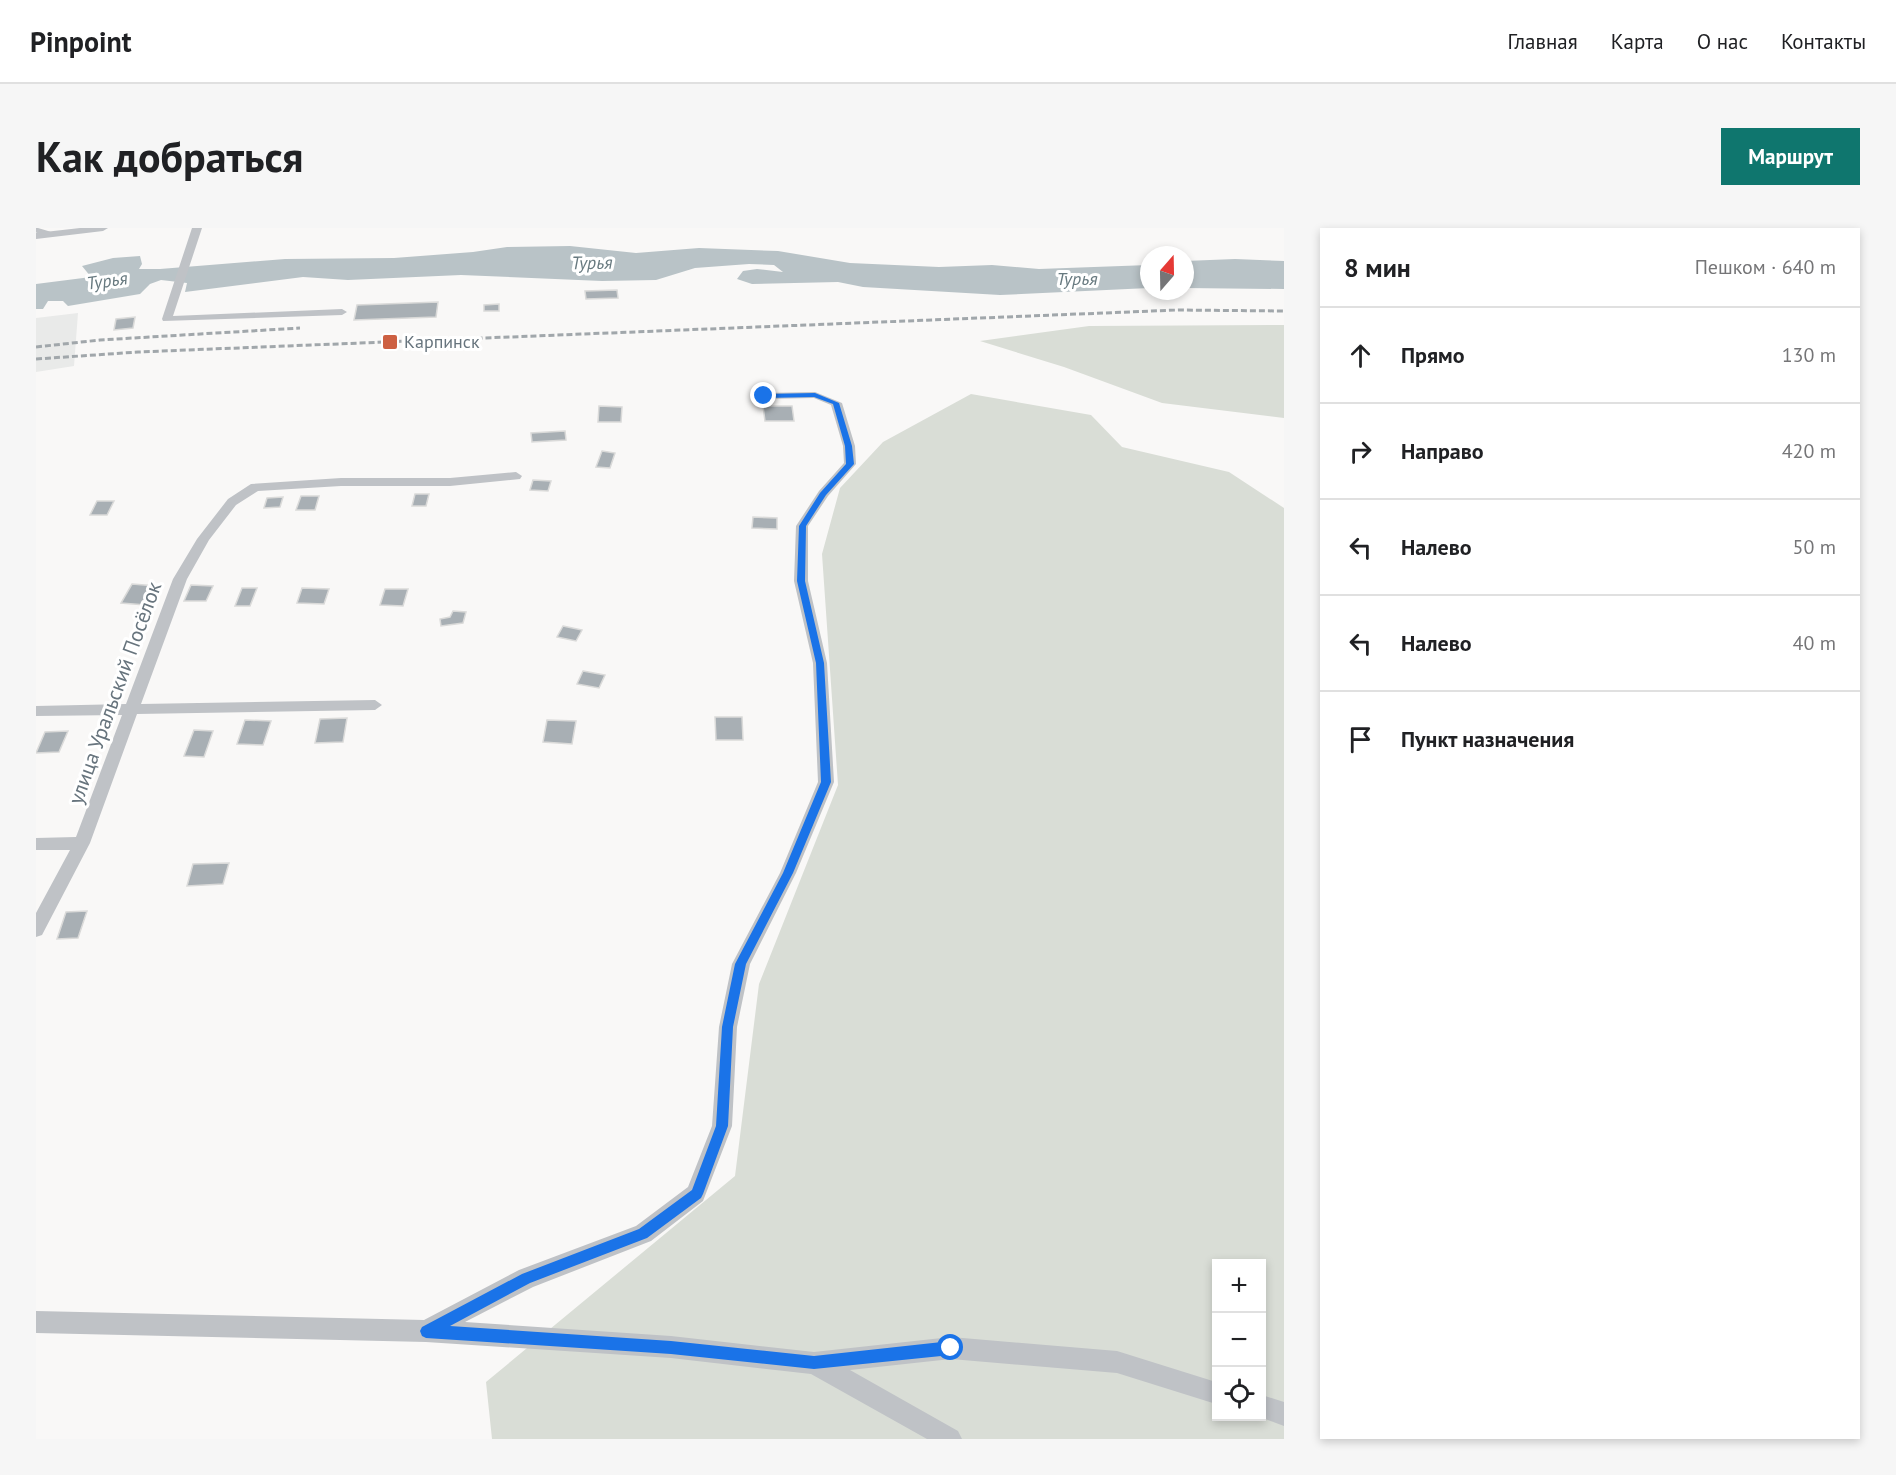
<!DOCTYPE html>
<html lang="ru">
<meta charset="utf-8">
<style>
:root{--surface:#fff;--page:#f6f6f6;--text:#202124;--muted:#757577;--line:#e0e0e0;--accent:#0f766e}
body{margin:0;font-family:"PT Sans",sans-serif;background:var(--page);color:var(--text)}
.controls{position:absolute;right:18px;bottom:18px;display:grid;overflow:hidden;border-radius:0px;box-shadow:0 3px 9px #0003}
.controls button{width:54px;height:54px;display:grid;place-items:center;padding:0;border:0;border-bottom:2px solid var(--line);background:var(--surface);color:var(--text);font:30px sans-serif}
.compass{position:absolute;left:1104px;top:18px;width:54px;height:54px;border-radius:50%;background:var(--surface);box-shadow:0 3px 9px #0003;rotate:20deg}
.stop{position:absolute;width:18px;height:18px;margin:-14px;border:4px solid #1a73e8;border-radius:50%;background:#fff}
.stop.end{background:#1a73e8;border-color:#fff;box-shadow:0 2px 6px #0008}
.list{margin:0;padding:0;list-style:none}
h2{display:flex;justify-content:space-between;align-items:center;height:78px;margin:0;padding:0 24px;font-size:26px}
h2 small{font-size:20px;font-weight:400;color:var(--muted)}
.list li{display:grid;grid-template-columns:39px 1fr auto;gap:18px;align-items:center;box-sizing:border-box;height:96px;padding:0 24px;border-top:2px solid var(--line)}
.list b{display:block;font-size:22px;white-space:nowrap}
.list em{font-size:20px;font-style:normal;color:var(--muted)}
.icon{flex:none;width:33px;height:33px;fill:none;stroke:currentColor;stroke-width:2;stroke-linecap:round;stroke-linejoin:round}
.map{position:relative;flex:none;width:1248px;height:1211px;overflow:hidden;border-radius:0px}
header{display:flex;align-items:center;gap:36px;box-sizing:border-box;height:84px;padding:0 30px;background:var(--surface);border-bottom:2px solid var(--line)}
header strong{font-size:28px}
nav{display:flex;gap:33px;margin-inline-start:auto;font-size:21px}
.intro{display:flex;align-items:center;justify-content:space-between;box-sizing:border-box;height:144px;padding:0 36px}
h1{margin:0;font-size:42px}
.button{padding:15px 27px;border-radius:0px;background:var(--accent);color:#fff;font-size:21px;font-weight:700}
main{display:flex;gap:36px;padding:0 36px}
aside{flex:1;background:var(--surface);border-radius:0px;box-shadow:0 3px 9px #0003}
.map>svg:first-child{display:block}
.built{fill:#e9eae9}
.green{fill:#d9ddd6;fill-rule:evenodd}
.water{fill:#b9c3c7}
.building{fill:#a8afb4;stroke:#dadad9;stroke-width:1.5}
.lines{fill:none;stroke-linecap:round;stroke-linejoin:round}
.lane{stroke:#bfc2c6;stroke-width:5}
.street{fill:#bfc2c6;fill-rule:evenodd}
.rail{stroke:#a1a7ab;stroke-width:3;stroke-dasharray:6 3;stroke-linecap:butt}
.route{fill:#1a73e8}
.poi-dot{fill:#cd6042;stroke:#fff;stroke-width:2}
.labels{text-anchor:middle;stroke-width:6;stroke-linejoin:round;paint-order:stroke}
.far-water-label{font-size:18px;font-style:italic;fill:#67797f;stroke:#fff}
.far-poi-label{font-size:18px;fill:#67747d;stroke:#fff;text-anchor:start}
.street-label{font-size:21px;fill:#67747d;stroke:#fff}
</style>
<header>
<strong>Pinpoint</strong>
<nav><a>Главная</a><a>Карта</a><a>О нас</a><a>Контакты</a></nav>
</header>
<div class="intro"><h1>Как добраться</h1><a class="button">Маршрут</a></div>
<main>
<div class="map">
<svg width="1248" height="1211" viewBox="0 0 1248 1211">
<rect width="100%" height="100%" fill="#f9f8f7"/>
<polygon class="built" points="42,85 38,138 0,144 0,90"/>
<g class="green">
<polygon points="1248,97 1248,190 1126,175 1028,139 944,113 1053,98"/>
<path d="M935 166 1055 187 1086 219 1193 244 1248 280V1211H456L450 1154 699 948 723 756 802 557 786 326 804 260 847 214ZM1180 1036H1226V1188H1180Z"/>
</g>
<g class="water">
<polygon points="534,18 600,25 663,20 742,23 814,35 903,39 956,37 1003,41 1113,37 1113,60 964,67 827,59 802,54 716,56 701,51 707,43 721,41 747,44 738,37 713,36 659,40 620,52 566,53 425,47 312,52 267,49 149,64 151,55 125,52 114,56 104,66 32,78 27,73 12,73 7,81 0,81 0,56 55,49 46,38 77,30 104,28 106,36 103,41 124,41 249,31 358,30 437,24 471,19"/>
<polygon points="1199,31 1248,33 1248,61 1149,60 1149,33"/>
</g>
<g class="building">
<polygon points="581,62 582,70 550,71 549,63"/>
<polygon points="402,74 400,89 318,92 321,77"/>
<polygon points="463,76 463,83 448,83 448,77"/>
<polygon points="99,89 97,100 78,102 80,91"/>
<polygon points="563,178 586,179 585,194 562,194"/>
<polygon points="727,178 756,178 758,193 729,193"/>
<polygon points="529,203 530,212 496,214 495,205"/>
<polygon points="566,223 579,225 574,240 560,239"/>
<polygon points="497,252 515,253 512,263 494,262"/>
<polygon points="379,266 393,266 390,278 376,278"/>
<polygon points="265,268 283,268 279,282 260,282"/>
<polygon points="247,269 244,279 228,280 231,270"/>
<polygon points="61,273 78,273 71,287 54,287"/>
<polygon points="717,289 741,290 741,301 716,300"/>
<polygon points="96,356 120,358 110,377 85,375"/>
<polygon points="155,357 177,358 170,373 148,373"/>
<polygon points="206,360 221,360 214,378 199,378"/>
<polygon points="266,360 293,361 288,376 261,375"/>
<polygon points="349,361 372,361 367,378 344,377"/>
<polygon points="417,383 430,384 427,395 405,398 404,391 414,389"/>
<polygon points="527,398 546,402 540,413 521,409"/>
<polygon points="547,443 569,447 563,460 541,456"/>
<polygon points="679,489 706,489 707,512 680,512"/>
<polygon points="311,490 307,514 279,515 284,491"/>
<polygon points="209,492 235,493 227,517 201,516"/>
<polygon points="511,492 540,493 536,516 507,514"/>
<polygon points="158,502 177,503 168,529 148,528"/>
<polygon points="32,503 23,524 0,525 9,504"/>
<polygon points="193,635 187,656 151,658 157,636"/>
<polygon points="51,683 42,710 21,711 30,684"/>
</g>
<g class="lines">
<polyline class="lane" points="0,2 13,6"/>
<g class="street">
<polygon points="44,0 72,0 67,3 0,11 0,5"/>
<polygon points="156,0 166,0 137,88 306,81 311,84 306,87 127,93 126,91"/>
<polygon points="779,164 806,175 819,218 820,236 792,268 772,298 772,353 791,435 798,554 760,645 714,736 701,799 696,898 667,973 615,1013 497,1059 429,1094 635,1108 778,1124 915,1109 1081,1123 1180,1154 1180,1176 1081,1145 915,1131 814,1142 922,1203 926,1211 891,1211 775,1146 635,1130 390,1114 0,1105 0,1083 388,1092 483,1042 600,998 652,959 676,898 683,799 696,736 744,645 782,554 777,435 758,353 760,298 783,263 808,235 807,218 795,177 778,170 728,171 722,168 728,165"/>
<polygon points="480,244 486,248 484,251 414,258 305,258 222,263 200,277 173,312 151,351 105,476 339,472 346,477 339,482 101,486 54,615 6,707 0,709 0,685 34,622 0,622 0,610 40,609 86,487 0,488 0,478 90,476 137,351 161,311 192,271 215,256 305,250 414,250"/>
<polygon points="1226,1167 1248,1174 1248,1198 1221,1188 1226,1188"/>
</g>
<g class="rail">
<polyline points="0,119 64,112 264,100"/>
<polyline points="0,131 102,124 1142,82 1248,83"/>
</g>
</g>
<polygon class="route" points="779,165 803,175 816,218 818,236 790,267 770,298 769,353 788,435 795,554 757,645 710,736 697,799 692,898 667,966 665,970 611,1010 494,1055 414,1098 635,1113 778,1128 915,1113 919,1115 921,1120 919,1125 915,1127 778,1141 635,1126 390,1110 386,1108 384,1103 386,1099 486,1046 603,1001 656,962 680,898 686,799 699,736 747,645 785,554 780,435 761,353 763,298 784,265 810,236 809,218 797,176 778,169 728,170 725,168 728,166"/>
<rect class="poi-dot" x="346" y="106" width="16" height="16" rx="3"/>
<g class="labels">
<g class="far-water-label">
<text transform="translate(556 35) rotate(-1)" y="6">Турья</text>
<text x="1041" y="57">Турья</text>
<text transform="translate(71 53) rotate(-8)" y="6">Турья</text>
</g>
<g class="far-poi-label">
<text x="368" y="120">Карпинск</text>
</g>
<g class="street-label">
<text transform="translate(79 465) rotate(-70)" y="7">улица Уральский Посёлок</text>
</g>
</g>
</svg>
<div class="controls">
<button>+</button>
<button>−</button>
<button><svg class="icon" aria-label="locate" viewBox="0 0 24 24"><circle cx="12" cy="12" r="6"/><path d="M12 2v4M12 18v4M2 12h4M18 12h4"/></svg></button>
</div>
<svg class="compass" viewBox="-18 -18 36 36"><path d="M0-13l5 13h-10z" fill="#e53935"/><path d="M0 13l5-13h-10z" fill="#757577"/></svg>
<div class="stop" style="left:915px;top:1120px"></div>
<div class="stop end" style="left:728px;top:168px"></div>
</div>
<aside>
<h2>8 мин<small>Пешком · 640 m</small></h2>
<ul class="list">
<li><svg class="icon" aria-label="ahead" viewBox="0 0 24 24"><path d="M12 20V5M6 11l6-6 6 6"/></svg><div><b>Прямо</b></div><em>130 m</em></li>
<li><svg class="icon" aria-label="right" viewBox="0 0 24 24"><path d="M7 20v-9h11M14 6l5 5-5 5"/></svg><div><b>Направо</b></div><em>420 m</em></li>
<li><svg class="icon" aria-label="left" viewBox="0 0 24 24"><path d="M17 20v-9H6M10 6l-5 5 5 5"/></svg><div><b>Налево</b></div><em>50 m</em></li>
<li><svg class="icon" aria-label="left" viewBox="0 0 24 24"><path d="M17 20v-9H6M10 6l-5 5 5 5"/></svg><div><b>Налево</b></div><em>40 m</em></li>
<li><svg class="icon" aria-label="arrive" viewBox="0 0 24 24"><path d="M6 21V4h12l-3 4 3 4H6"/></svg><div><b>Пункт назначения</b></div></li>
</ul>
</aside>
</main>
